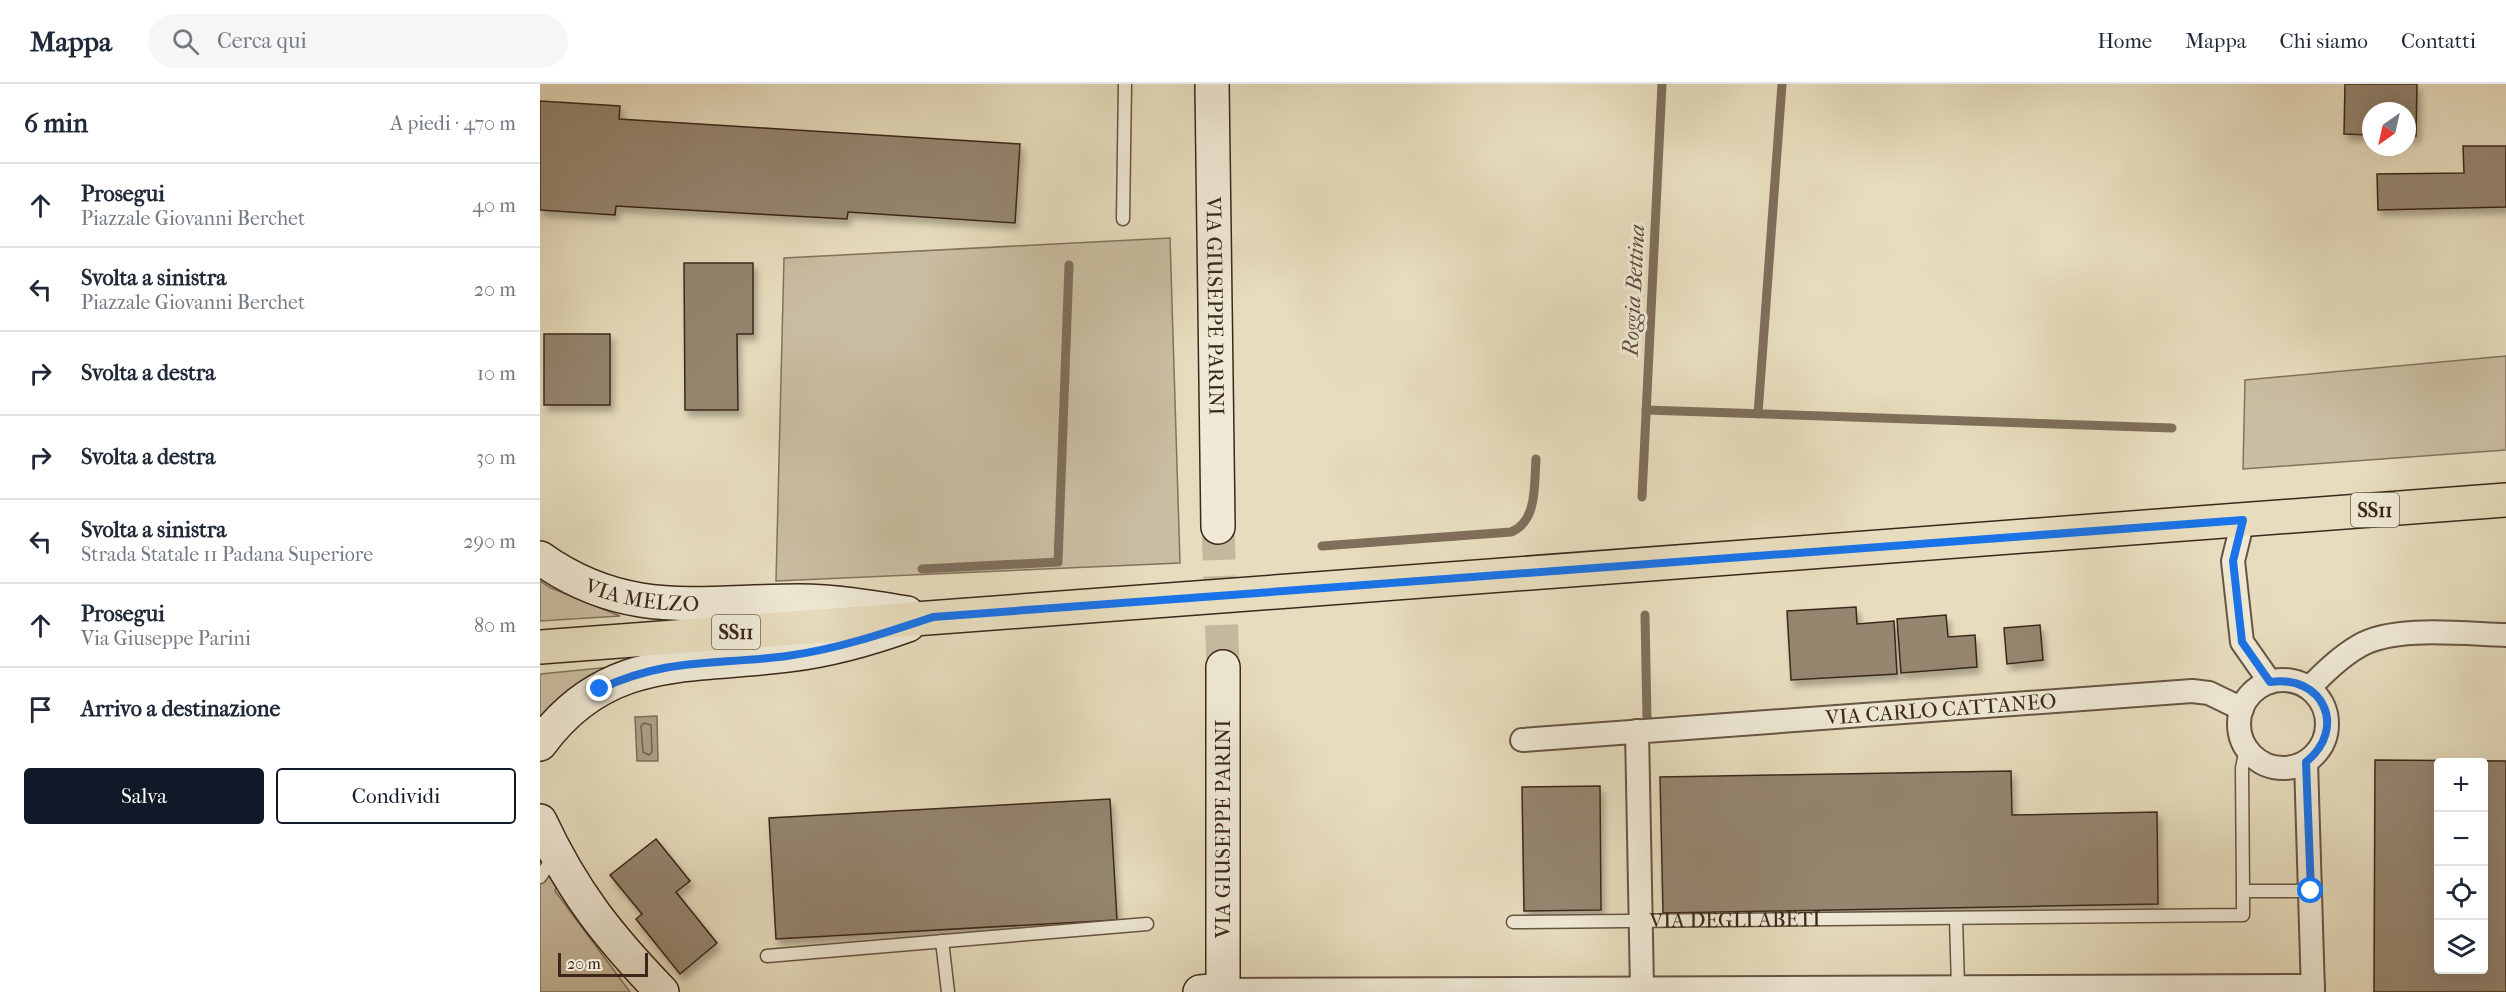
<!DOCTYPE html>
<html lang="it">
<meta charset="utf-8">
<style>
:root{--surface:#fff;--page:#f6f6f7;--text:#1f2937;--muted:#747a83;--line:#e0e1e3;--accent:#111827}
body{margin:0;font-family:"IM FELL French Canon",serif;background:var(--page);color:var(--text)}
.controls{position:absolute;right:18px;bottom:18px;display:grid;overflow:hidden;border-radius:6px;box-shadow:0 6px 24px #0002}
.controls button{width:54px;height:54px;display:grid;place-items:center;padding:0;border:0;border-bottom:2px solid var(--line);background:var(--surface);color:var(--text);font:30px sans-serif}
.compass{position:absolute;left:1822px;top:18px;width:54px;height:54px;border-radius:50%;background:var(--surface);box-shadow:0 6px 24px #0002;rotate:214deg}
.scale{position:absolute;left:18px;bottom:15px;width:90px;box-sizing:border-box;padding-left:6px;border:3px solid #3c281a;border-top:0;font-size:16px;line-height:21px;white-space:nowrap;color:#3c281a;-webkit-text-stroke:4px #efe9d5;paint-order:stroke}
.stop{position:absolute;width:18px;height:18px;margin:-14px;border:4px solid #1a73e8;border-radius:50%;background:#fff}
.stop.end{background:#1a73e8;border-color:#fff;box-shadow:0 2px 6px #0008}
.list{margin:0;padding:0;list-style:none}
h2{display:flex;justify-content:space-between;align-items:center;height:78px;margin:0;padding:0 24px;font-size:26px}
h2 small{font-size:20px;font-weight:400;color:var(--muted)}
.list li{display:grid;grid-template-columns:39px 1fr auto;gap:18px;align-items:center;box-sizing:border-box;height:84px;padding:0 24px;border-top:2px solid var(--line)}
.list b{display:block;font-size:22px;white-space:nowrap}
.list p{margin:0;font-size:20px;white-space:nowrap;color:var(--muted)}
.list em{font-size:20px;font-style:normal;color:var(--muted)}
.actions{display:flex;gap:12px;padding:18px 24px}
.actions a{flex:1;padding:14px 0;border:2px solid var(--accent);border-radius:6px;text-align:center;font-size:21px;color:var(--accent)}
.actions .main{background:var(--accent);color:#fff}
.icon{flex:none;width:33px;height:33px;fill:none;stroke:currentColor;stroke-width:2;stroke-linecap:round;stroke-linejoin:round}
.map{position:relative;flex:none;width:1966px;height:908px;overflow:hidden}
header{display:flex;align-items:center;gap:36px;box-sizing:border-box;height:84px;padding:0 30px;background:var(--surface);border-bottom:2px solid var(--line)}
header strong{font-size:28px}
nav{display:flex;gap:33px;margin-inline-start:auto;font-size:21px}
.search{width:420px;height:54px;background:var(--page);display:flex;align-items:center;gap:15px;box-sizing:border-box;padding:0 21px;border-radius:33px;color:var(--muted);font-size:22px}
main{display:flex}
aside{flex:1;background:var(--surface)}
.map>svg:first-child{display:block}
.green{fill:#cabea2;stroke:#83735e;stroke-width:1.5}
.water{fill:#ad9f86;stroke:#806f5b;stroke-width:1.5}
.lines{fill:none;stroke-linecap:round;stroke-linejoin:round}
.shore{stroke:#746450;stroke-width:1.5}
.stream{stroke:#806f5b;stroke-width:9}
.building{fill:#95866f;stroke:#3c281a;stroke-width:1.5;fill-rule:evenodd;filter:url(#shadow)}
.secondary-tunnel{stroke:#c5b99d;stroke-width:33;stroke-dasharray:33 16;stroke-linecap:butt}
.lane-casing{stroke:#675543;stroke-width:15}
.street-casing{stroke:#675543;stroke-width:26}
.secondary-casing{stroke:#3c281a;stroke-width:36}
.primary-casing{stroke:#3c281a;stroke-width:36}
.lane{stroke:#efe9d5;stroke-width:12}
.street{stroke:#efe9d5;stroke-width:22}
.secondary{stroke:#efe9d5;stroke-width:33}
.primary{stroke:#e7ddbe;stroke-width:33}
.route{stroke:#1a73e8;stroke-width:8}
.labels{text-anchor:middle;stroke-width:6;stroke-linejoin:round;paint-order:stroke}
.shield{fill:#efe9d5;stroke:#726252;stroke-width:1.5}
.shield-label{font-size:20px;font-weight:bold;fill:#3c281a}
.street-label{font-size:21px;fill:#3c281a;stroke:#efe9d5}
.water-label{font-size:22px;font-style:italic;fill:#5e4c3a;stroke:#efe9d5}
</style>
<header>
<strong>Mappa</strong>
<div class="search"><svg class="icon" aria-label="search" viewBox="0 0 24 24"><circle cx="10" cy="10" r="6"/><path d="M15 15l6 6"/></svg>Cerca qui</div>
<nav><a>Home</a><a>Mappa</a><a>Chi siamo</a><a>Contatti</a></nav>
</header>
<main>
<aside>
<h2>6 min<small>A piedi · 470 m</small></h2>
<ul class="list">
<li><svg class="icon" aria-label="ahead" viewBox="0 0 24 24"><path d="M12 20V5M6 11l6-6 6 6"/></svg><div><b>Prosegui</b><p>Piazzale Giovanni Berchet</p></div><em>40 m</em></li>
<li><svg class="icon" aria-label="left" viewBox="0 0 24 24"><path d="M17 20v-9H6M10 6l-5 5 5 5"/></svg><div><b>Svolta a sinistra</b><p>Piazzale Giovanni Berchet</p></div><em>20 m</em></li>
<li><svg class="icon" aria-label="right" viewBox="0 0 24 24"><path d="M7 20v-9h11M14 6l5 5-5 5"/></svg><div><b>Svolta a destra</b></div><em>10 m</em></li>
<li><svg class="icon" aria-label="right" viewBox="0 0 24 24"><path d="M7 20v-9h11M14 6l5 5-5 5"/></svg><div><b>Svolta a destra</b></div><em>30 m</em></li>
<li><svg class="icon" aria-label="left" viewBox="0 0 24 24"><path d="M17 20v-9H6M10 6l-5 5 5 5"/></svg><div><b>Svolta a sinistra</b><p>Strada Statale 11 Padana Superiore</p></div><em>290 m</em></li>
<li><svg class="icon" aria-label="ahead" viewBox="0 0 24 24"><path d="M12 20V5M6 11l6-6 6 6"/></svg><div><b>Prosegui</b><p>Via Giuseppe Parini</p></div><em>80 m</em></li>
<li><svg class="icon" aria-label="arrive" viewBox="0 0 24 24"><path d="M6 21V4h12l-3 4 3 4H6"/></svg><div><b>Arrivo a destinazione</b></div></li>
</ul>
<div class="actions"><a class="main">Salva</a><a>Condividi</a></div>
</aside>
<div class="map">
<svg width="1966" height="908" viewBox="0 0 1966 908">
<defs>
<filter id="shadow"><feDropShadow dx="3.5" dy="6" stdDeviation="3" flood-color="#0004"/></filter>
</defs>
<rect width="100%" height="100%" fill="#e7ddbe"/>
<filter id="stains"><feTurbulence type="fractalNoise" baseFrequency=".00333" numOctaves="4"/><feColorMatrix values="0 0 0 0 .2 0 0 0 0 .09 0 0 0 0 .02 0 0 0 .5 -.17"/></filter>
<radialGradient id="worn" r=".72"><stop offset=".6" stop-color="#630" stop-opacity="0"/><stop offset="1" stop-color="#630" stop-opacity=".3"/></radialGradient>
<g class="green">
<polygon points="630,154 640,479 236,497 244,174"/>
<polygon points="1966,272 1966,366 1703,385 1705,296"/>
<polygon points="0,497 11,504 80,532 0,537"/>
<polygon points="112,579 0,657 0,590"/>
<polygon points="0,735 22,783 15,807 90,908 0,908"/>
</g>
<polygon class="water" points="117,632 118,677 97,677 95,633"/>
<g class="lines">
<polygon class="shore" points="104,639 111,641 112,668 109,671 103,668 101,642"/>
<g class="stream">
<polyline points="1106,326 1632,344"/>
<polyline points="1218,330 1242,0"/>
<polyline points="1102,413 1122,0"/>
<path d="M782 462 971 448C998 437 994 400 996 375"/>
<polyline points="382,485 518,478 529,181"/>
<polyline points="1105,531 1107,635"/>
</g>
</g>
<g class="building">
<polygon points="1805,0 1877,0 1876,52 1867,52 1867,27 1831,27 1831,51 1804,50"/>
<polygon points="0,17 80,22 79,35 480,60 475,139 308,128 307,135 76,122 75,131 0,126"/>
<polygon points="1923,62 1966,62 1966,123 1838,126 1837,90 1924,89"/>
<polygon points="144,179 213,179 213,250 197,250 198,326 145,326"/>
<rect x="4" y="250" width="66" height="71"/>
<polygon points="1316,523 1317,540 1354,537 1357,590 1251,596 1247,527"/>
<polygon points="1406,531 1408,553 1435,551 1437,583 1361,589 1357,535"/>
<polygon points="1500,541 1503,576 1467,580 1464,544"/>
<path d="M1835 676 1966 677V908H1834ZM1898 678H1944V886H1898Z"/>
<polygon points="1471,687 1472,731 1617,728 1618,820 1123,829 1120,693"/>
<polygon points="1060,702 1061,826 984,827 982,703"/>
<polygon points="570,715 577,836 236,855 229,734"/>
<polygon points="116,755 150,797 136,808 177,859 140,890 96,835 102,830 70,791"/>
</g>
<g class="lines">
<polyline class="secondary-tunnel" points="678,443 683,583"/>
<defs>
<g id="lane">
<polyline points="583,135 585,0"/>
<polyline points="0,793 15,771"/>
<polyline points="1703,807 1702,684 1706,664"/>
<polyline points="1416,834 1418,903"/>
<path id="s1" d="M973 838 1703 831V807H1771"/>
<polyline points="402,857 408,908"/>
<polyline points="227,872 607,840"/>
</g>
<g id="street">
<polyline points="1703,436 1693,477 1702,558 1730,598"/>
<circle cx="1743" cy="640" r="44"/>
<path d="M1769 604C1784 589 1800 573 1819 562 1854 541 1925 550 1966 551"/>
<polyline points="1097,647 1102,904"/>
<path id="s2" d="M982 656 1652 607 1669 609 1702 625"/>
<polyline points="1766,678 1773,908"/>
<polyline points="683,908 683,906 1773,902"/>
</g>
<g id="secondary">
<path id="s3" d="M672 0 678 443"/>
<path id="s4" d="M0 474C87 536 160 517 259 517 295 517 331 523 367 529"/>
<path d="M0 660C67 568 151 584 249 571 290 566 329 555 368 541"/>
<path d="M0 737C33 808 68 852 122 908"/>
<polyline points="660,908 683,906 683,583"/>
</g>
<polyline id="primary" points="0,563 1966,416"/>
</defs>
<use href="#lane" class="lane-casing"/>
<use href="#street" class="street-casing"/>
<use href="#secondary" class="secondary-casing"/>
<use href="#primary" class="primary-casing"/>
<use href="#lane" class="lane"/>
<use href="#street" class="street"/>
<use href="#secondary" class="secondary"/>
<use href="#primary" class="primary"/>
</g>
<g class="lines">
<path class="route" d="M60 605C127 573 178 581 247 572 298 565 345 549 393 533L1703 436 1693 477 1702 558 1730 598C1783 590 1808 644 1766 678L1771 807"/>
</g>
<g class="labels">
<g class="shield">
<rect x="1811" y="409" width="48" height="34" rx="4.5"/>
<rect x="172" y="531" width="48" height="34" rx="4.5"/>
</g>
<g class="shield-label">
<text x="1835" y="433">SS11</text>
<text x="196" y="555">SS11</text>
</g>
<g class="street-label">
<text dy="7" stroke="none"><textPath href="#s3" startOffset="222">VIA GIUSEPPE PARINI</textPath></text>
<text dy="7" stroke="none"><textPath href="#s4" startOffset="111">VIA MELZO</textPath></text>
<text dy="7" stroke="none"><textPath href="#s2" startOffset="420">VIA CARLO CATTANEO</textPath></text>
<text transform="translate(683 745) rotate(-90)" y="7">VIA GIUSEPPE PARINI</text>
<text dy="7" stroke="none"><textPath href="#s1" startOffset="222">VIA DEGLI ABETI</textPath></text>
</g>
<g class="water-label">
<text transform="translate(1093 206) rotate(-87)" y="8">Roggia Bettina</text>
</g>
</g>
<rect width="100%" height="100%" filter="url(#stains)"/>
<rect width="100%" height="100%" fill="url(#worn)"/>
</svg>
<div class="controls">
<button>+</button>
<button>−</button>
<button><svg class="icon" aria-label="locate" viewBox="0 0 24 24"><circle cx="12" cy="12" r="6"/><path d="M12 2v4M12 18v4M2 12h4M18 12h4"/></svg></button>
<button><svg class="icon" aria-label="layers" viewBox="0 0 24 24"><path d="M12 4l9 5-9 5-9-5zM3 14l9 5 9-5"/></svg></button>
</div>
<svg class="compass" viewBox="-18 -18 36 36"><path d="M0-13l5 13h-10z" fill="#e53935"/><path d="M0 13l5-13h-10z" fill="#747a83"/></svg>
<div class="scale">20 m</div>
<div class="stop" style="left:1771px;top:807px"></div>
<div class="stop end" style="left:60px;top:605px"></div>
</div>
</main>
